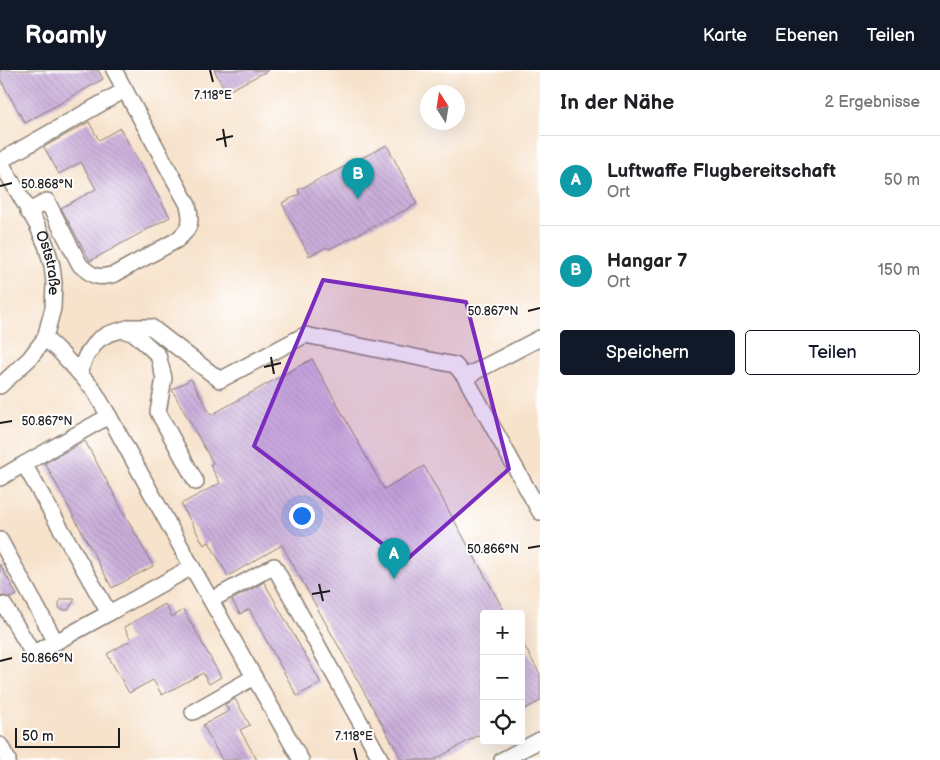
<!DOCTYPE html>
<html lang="de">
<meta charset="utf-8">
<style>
:root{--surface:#fff;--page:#f6f6f6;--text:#202124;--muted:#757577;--line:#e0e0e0;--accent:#111827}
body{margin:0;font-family:"Balsamiq Sans",sans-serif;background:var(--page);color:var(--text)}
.controls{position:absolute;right:15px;bottom:15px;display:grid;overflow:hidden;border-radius:5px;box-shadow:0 5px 20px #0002}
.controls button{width:45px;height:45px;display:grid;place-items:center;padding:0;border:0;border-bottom:1px solid var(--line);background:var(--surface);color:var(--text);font:25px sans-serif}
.compass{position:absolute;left:420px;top:15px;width:45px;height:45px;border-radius:50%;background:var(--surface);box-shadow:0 5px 20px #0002;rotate:348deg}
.scale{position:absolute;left:15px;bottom:12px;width:105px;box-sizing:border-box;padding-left:5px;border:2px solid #1c1c1c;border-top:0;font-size:14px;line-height:18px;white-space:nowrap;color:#1c1c1c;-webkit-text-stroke:4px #fff;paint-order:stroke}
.you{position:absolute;left:301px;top:445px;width:18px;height:18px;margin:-12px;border:4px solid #fff;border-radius:50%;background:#1a73e8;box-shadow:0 0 0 8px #1a73e833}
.badge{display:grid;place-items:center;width:32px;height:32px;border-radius:50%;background:var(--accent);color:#fff;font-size:16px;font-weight:700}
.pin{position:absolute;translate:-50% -41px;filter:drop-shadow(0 1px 2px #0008)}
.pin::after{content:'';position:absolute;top:26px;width:18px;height:15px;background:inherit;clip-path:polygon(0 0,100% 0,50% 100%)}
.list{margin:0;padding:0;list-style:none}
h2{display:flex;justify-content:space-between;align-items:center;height:65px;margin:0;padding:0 20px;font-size:21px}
h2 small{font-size:16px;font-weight:400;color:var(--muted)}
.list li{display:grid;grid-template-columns:32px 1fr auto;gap:15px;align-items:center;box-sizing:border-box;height:90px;padding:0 20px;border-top:1px solid var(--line)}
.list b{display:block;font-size:19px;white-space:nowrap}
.list p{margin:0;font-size:16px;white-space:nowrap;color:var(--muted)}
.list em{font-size:16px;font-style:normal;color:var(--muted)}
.actions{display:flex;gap:10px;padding:15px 20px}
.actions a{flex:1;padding:11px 0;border:1px solid var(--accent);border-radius:5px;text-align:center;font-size:18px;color:var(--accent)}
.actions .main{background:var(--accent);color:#fff}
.icon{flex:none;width:28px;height:28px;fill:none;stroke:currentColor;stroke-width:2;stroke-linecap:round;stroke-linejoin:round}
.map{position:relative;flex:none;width:540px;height:690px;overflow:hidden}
header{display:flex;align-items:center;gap:30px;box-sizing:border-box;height:70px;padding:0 25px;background:var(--accent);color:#fff}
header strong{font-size:24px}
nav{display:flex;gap:28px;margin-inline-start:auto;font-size:18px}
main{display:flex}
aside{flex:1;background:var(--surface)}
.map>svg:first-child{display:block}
.building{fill:url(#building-back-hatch)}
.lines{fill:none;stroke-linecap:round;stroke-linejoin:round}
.minor-casing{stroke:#8a7f74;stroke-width:18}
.minor{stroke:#fff;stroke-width:15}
.marked{fill:#7b2cbf;fill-opacity:0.2;stroke:#7b2cbf;stroke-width:4;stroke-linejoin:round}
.ticks{fill:none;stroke:#1c1c1c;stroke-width:2}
.labels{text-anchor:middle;stroke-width:4;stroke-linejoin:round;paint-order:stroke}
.street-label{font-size:15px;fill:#1c1c1c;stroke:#fff}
.ticks-label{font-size:12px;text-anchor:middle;fill:#1c1c1c;stroke:#fff;stroke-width:4;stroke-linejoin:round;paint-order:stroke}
</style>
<header>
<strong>Roamly</strong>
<nav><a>Karte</a><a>Ebenen</a><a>Teilen</a></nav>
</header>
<main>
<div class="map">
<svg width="540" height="690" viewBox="0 0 540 690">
<defs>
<pattern id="building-back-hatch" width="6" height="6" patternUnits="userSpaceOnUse" patternTransform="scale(1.25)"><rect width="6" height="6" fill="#caaeda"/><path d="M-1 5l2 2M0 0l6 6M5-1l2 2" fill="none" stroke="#ad95ba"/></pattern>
</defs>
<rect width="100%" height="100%" fill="#fff"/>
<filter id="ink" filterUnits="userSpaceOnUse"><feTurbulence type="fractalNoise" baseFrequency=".02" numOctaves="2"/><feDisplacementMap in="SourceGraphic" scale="10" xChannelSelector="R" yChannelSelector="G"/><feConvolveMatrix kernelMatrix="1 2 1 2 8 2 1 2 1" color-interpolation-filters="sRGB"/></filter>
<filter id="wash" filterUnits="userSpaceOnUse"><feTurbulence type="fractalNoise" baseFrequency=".0096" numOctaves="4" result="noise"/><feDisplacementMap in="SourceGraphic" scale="20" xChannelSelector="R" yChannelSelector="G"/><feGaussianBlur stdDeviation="1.12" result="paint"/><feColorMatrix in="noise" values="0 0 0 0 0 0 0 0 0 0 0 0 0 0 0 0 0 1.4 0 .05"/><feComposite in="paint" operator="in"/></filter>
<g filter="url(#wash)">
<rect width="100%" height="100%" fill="#f7e2cb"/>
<g id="blocks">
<g class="building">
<polygon points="0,0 98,0 103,9 25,53 0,9"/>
<polygon points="214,0 269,0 226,22"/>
<polygon points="89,52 99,70 120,58 170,147 90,191 61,138 96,119 81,92 59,104 44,77"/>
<polygon points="387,75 417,134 329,179 327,177 309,186 282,133 300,124 298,120"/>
<polygon points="312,289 384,419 424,396 506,544 484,544 484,662 434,690 402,690 282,475 228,506 209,472 204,475 181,434 220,413 210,395 213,393 172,320 191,309 211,345"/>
<polygon points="85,371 153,496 112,518 45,393"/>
<polygon points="0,494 17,525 10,528 4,526 0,527"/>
<polygon points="264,512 321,613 297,626 249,539 240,544 232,530"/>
<polygon points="62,529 75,529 68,540 63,540 59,538 59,533"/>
<polygon points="165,534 172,547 184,540 221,607 209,614 203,603 162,625 153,610 129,623 107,584 131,570 124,557"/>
<polygon points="521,570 540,604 540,631 521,641"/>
<polygon points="235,629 250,655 240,660 257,690 222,690 203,655 229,641 225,634"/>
</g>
</g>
</g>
<g filter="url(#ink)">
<use href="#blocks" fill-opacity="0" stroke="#8a7f74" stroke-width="1"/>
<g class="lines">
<defs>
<g id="minor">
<path id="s1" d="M0 91 37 155 46 175 52 196 54 213 53 238 45 268 30 288 0 316"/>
<polyline points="0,91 125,20"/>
<path d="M28 142 47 131 80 195C93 207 98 209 115 204L177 170C191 158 192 152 188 135L114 0"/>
<polyline points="122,260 135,264 158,285 164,308 158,342 196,412"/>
<polyline points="45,268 61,283 79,303 93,319 109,346 192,497 301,690"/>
<polyline points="79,303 86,286 98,270 108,264 121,260 131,257 151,257 220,310 305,265 455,295 465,307 540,442"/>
<polyline points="465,307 540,268"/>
<polyline points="109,346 24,394 109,543 192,497"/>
<polyline points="0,408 24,394"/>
<polyline points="0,470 56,572 109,543"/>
<polyline points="211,530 274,496 381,690"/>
<polyline points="4,535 32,582 39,580 56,572"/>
<polyline points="193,642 254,607"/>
<polyline points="0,675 8,690"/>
<polyline points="502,690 540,670"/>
</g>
</defs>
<use href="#minor" class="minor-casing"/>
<use href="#minor" class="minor"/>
</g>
</g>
<path class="marked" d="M323 210 466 232 509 399 405 491 254 376Z"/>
<path class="ticks" d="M210 0 213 12M223 59 226 77M216 70 233 66M0 116 12 113M528 241 540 238M271 287 274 304M264 297 281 293M0 353 12 351M528 478 540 476M319 514 323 531M312 524 330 521M0 591 12 588M354 678 357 690"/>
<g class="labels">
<g class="street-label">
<text dy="5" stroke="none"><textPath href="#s1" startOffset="114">Oststraße</textPath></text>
</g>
</g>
<g class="ticks-label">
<text x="213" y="29">7.118°E</text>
<text x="47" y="118">50.868°N</text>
<text x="493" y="245">50.867°N</text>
<text x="47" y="355">50.867°N</text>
<text x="493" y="483">50.866°N</text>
<text x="47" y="592">50.866°N</text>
<text x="354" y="670">7.118°E</text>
</g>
</svg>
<div class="controls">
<button>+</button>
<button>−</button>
<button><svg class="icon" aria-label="locate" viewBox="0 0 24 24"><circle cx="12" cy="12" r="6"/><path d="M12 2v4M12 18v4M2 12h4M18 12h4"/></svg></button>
</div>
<svg class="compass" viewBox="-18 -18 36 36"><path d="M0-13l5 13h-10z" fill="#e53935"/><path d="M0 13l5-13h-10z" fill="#757577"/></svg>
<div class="scale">50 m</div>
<div class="you"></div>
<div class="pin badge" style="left:394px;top:509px;background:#0f9aa8">A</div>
<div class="pin badge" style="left:358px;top:129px;background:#0f9aa8">B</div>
</div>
<aside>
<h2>In der Nähe<small>2 Ergebnisse</small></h2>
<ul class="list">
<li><span class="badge" style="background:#0f9aa8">A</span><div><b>Luftwaffe Flugbereitschaft</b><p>Ort</p></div><em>50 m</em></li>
<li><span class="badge" style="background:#0f9aa8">B</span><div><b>Hangar 7</b><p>Ort</p></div><em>150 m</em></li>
</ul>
<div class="actions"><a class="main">Speichern</a><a>Teilen</a></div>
</aside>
</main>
